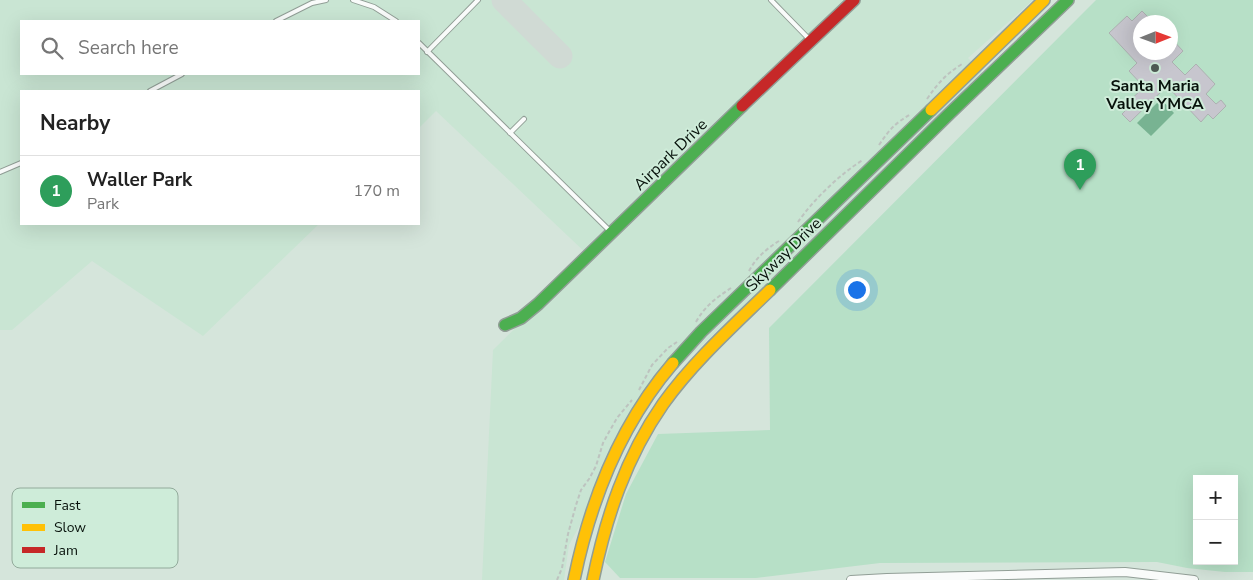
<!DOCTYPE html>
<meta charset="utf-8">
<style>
:root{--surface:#fff;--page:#f2f2f2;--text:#222;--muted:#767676;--line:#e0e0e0;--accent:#d93025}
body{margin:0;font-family:"Nunito Sans",sans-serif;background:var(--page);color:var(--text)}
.controls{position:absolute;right:15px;bottom:15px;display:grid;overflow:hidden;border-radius:0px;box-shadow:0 5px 20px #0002}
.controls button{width:45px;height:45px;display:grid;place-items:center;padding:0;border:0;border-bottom:1px solid var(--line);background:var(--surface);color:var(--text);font:25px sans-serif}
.compass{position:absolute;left:1133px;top:15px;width:45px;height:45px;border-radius:50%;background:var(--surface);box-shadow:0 5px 20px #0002;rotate:89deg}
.you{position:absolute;left:856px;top:289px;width:18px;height:18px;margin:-12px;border:4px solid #fff;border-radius:50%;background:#1a73e8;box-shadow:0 0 0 8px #1a73e833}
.badge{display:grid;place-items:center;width:32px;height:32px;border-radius:50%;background:var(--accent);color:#fff;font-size:16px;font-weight:700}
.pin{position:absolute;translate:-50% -41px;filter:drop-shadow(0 1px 2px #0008)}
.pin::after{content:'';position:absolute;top:26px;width:18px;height:15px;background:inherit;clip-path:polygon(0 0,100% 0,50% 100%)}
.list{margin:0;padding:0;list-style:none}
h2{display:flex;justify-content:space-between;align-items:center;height:65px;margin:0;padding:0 20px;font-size:21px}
h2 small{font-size:16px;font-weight:400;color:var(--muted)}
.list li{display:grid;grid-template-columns:32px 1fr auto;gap:15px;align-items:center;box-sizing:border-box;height:70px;padding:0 20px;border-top:1px solid var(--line)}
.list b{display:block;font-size:19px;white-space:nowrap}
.list p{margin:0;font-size:16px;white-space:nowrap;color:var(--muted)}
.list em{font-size:16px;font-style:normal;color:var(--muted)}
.icon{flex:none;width:28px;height:28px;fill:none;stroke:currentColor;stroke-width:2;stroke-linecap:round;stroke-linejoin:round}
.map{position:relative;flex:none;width:1253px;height:580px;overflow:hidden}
.search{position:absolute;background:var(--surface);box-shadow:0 5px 20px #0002;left:20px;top:20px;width:400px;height:55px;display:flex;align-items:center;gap:12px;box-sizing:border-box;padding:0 18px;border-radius:0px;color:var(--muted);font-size:19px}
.panel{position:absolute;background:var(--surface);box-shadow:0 5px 20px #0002;left:20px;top:90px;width:400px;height:135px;border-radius:0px}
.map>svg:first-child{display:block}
.built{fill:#c9e5d3;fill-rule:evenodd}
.green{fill:#b7e0c7;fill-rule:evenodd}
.water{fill:#78b392}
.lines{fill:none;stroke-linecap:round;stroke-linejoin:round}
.taxiway{stroke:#d0dad4;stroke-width:25}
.building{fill:#c7c6ce;stroke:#adb1b1}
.lane-casing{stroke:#919e96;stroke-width:6}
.street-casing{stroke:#919e96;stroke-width:10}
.fast-casing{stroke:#919e96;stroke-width:14}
.slow-casing{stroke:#919e96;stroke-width:14}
.jam-casing{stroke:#919e96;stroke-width:14}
.path{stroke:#bdc3bf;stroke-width:2;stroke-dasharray:4 2.5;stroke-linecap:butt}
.lane{stroke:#f9fbfa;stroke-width:4}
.street{stroke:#f9fbfa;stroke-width:8}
.fast{stroke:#4caf50;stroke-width:11}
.slow{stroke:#ffc107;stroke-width:11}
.jam{stroke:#c62828;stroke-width:11}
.poi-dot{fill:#4f5b54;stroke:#ceecd9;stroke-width:2}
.labels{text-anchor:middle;stroke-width:4;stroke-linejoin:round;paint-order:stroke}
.poi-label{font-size:16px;font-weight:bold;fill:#07110b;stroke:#ceecd9}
.street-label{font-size:16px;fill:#07110b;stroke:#ceecd9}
.key{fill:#ceecd9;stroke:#92aa9b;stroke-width:1}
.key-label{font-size:14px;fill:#07110b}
</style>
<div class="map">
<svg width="1253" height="580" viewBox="0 0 1253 580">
<rect width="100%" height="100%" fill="#d5e5db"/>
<path class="built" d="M0 0H1033L968 58 986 76 787 265 664 381 601 487 569 545 564 580H482L493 350 589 256 436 111 419 128V91H21V224H319L203 336 92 261 12 330H0ZM21 21H419V74H21Z"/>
<path class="green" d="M1096 0H1253V572H1225L1187 568 1157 562 880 563 756 578H620L605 562 626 494 658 434 770 430 769 328ZM1140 22H1170V52H1140ZM1197 479H1234V561H1197Z"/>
<polygon class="water" points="1161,99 1174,113 1151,136 1137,123"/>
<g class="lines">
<polyline class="taxiway" points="504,0 560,56"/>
</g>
<polygon class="building" points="1142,11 1153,22 1140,22 1140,52 1170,52 1170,37 1183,51 1172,62 1185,75 1196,64 1215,84 1206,94 1216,104 1221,100 1226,106 1213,119 1208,114 1201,122 1167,86 1130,122 1122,114 1126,110 1123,107 1144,87 1129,71 1137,63 1109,33 1127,16 1132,21"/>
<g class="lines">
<defs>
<g id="lane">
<polyline points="353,0 374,7 396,21"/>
<polyline points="771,0 809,39"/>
<polyline points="276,21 312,3 326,0"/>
<polyline points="419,43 611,232"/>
<polyline points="427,52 478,0"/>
<polyline points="150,91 182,74"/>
<polyline points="510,133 524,119"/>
<polyline points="0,172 21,163"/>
</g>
<polyline id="street" points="851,580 887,578 1125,572 1194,580"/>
<g id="fast">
<polyline points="770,290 949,114 1068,0"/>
<polyline points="505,325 521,318 538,304 742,106"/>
<polyline points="673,363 701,332 931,110"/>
</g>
<g id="slow">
<polyline points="931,110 1044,0"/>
<path d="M574 580C590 502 620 425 673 363"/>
<path d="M593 580C606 517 626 457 663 404 693 362 733 326 770 290"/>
</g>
<polyline id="jam" points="742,106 854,0"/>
</defs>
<use href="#lane" class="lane-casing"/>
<use href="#street" class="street-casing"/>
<use href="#fast" class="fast-casing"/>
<use href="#slow" class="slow-casing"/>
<use href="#jam" class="jam-casing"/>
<g class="path">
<path d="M927 99C938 83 946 74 962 64"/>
<path d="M879 145C890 129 894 124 911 114"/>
<path d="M798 222C812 201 841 173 863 160"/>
<path d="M749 271C756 258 766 249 779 241"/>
<path d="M696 322C705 306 716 298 731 288"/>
<polyline points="639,390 652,365 668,348 677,342"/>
<polyline points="557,580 562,568 568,534 576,505 581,490 589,479 596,466 603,443 609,432 617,418 632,400"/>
</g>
<use href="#lane" class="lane"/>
<use href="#street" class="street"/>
<use href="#fast" class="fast"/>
<use href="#slow" class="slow"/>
<use href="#jam" class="jam"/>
</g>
<circle class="poi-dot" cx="1155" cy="68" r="5"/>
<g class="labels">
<g class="poi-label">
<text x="1155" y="91">Santa Maria<tspan x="1155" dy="18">Valley YMCA</tspan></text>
</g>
<g class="street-label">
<text transform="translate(670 154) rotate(-44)" y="6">Airpark Drive</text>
<text transform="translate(783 254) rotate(-44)" y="6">Skyway Drive</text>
</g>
</g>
<rect x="12" y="488" width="166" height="80" rx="8" class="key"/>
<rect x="22" y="502" width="23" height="6" fill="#4caf50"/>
<rect x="22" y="524" width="23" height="7" fill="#ffc107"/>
<rect x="22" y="547" width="23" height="6" fill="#c62828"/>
<g class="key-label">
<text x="54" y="510">Fast</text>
<text x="54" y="532">Slow</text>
<text x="54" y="555">Jam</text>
</g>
</svg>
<div class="controls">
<button>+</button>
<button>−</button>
</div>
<svg class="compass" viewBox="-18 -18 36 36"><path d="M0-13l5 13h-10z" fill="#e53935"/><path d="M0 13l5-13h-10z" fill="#767676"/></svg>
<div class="you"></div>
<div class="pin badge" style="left:1080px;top:190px;background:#2e9e5b">1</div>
<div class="search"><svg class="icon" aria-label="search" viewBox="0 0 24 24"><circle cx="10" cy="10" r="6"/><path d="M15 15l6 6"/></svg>Search here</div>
<section class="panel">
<h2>Nearby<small></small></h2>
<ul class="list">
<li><span class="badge" style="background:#2e9e5b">1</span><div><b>Waller Park</b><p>Park</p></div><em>170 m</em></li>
</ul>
</section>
</div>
